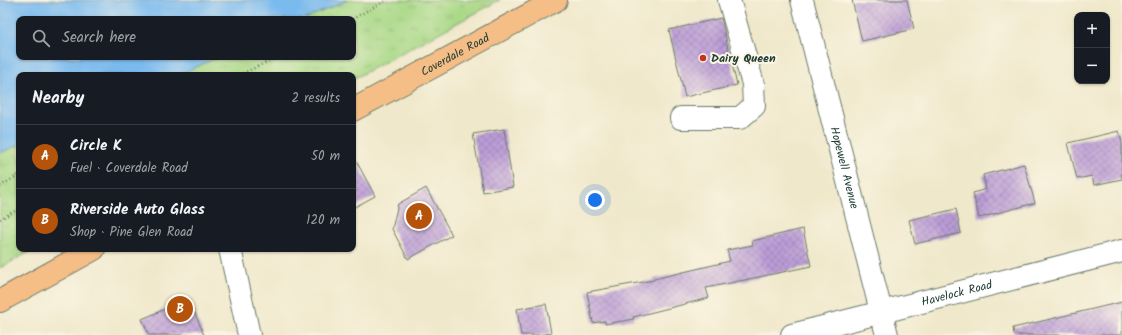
<!DOCTYPE html>
<meta charset="utf-8">
<style>
:root{--surface:#171b24;--page:#20242c;--text:#f1f3f6;--muted:#9ea1a6;--line:#363941;--accent:#b45309}
body{margin:0;font-family:Kalam,sans-serif;background:var(--page);color:var(--text)}
.controls{position:absolute;right:12px;top:12px;display:grid;overflow:hidden;border-radius:8px;box-shadow:0 1px 3px #0004}
.controls button{width:36px;height:36px;display:grid;place-items:center;padding:0;border:0;border-bottom:1px solid var(--line);background:var(--surface);color:var(--text);font:20px sans-serif}
.you{position:absolute;left:595px;top:200px;width:14px;height:14px;margin:-10px;border:3px solid #fff;border-radius:50%;background:#1a73e8;box-shadow:0 0 0 6px #1a73e833}
.badge{display:grid;place-items:center;width:26px;height:26px;border-radius:50%;background:var(--accent);color:#fff;font-size:13px;font-weight:700}
.pin{position:absolute;translate:-50% -50%;border:2px solid #fff;box-shadow:0 1px 4px #0006}
.list{margin:0;padding:0;list-style:none}
h2{display:flex;justify-content:space-between;align-items:center;height:52px;margin:0;padding:0 16px;font-size:17px}
h2 small{font-size:13px;font-weight:400;color:var(--muted)}
.list li{display:grid;grid-template-columns:26px 1fr auto;gap:12px;align-items:center;box-sizing:border-box;height:64px;padding:0 16px;border-top:1px solid var(--line)}
.list b{display:block;font-size:15px;white-space:nowrap}
.list p{margin:0;font-size:13px;white-space:nowrap;color:var(--muted)}
.list em{font-size:13px;font-style:normal;color:var(--muted)}
.icon{flex:none;width:22px;height:22px;fill:none;stroke:currentColor;stroke-width:2;stroke-linecap:round;stroke-linejoin:round}
.map{position:relative;flex:none;width:1122px;height:335px;overflow:hidden}
.search{position:absolute;background:var(--surface);box-shadow:0 1px 3px #0004;left:16px;top:16px;width:340px;height:44px;display:flex;align-items:center;gap:10px;box-sizing:border-box;padding:0 14px;border-radius:8px;color:var(--muted);font-size:15px}
.panel{position:absolute;background:var(--surface);box-shadow:0 1px 3px #0004;left:16px;top:72px;width:340px;height:180px;border-radius:8px}
.map>svg:first-child{display:block}
.grass{fill:url(#grass-tufts);stroke:#648a5d}
.water{fill:#7abaee;stroke:#4c7c91}
.building{fill:url(#building-cross-hatch)}
.lines{fill:none;stroke-linecap:round;stroke-linejoin:round}
.minor-casing{stroke:#687968;stroke-width:24}
.major-casing{stroke:#687968;stroke-width:24}
.path{stroke:#687968;stroke-width:2.5;stroke-dasharray:1 3;stroke-linecap:butt}
.minor{stroke:#fff;stroke-width:22}
.major{stroke:#f6be87;stroke-width:22}
.poi-dot{fill:#c8321e;stroke:#fcf5e5;stroke-width:1.5}
.labels{text-anchor:middle;stroke-width:4;stroke-linejoin:round;paint-order:stroke}
.street-label{font-size:12px;fill:#1f3d34;stroke:#fcf5e5}
.poi-label{font-size:12px;font-weight:bold;fill:#1f3d34;stroke:#fcf5e5;text-anchor:start}
</style>
<div class="map">
<svg width="1122" height="335" viewBox="0 0 1122 335">
<defs>
<pattern id="grass-tufts" width="24" height="20" patternUnits="userSpaceOnUse"><rect width="24" height="20" fill="#a8d886"/><path d="M3 7l-1-3M5 7V3M7 7l1-3M15 17l-1-3M17 17v-4M19 17l1-3" fill="none" stroke="#90ba74"/></pattern>
<pattern id="building-cross-hatch" width="8" height="8" patternUnits="userSpaceOnUse"><rect width="8" height="8" fill="#bc9dd7"/><path d="M0 0l8 8M0 8l8-8" fill="none" stroke="#9881af"/></pattern>
</defs>
<rect width="100%" height="100%" fill="#fcf5e5"/>
<filter id="ink" filterUnits="userSpaceOnUse"><feTurbulence type="fractalNoise" baseFrequency=".025" numOctaves="2"/><feDisplacementMap in="SourceGraphic" scale="8" xChannelSelector="R" yChannelSelector="G"/><feConvolveMatrix kernelMatrix="1 2 1 2 8 2 1 2 1" color-interpolation-filters="sRGB"/></filter>
<filter id="wash" filterUnits="userSpaceOnUse"><feTurbulence type="fractalNoise" baseFrequency=".012" numOctaves="4" result="noise"/><feDisplacementMap in="SourceGraphic" scale="16" xChannelSelector="R" yChannelSelector="G"/><feGaussianBlur stdDeviation="0.9" result="paint"/><feColorMatrix in="noise" values="0 0 0 0 0 0 0 0 0 0 0 0 0 0 0 0 0 1.4 0 .05"/><feComposite in="paint" operator="in"/></filter>
<g filter="url(#wash)">
<rect width="100%" height="100%" fill="#efe8ca"/>
<g class="grass">
<polygon points="348,0 500,0 353,79 353,75 178,75 218,57 353,57 353,19 305,19"/>
<polygon points="19,145 19,249 35,249 0,268 0,153"/>
</g>
<polygon class="water" points="0,0 348,0 305,19 19,19 19,57 218,57 178,75 19,75 19,145 0,153"/>
<g id="blocks">
<g class="building">
<polygon points="852,0 907,0 914,29 862,41"/>
<polygon points="721,18 737,85 685,97 669,30"/>
<polygon points="504,129 513,187 483,192 473,134"/>
<polygon points="1119,131 1122,143 1122,179 1094,185 1092,176 1077,179 1068,143"/>
<polygon points="353,155 375,196 353,208"/>
<polygon points="1024,164 1035,203 979,218 973,193 986,189 983,175"/>
<polygon points="426,188 452,235 408,259 392,229 398,204"/>
<polygon points="956,209 961,233 915,244 909,220"/>
<polygon points="803,229 811,266 706,288 709,298 633,317 634,319 605,324 605,321 593,323 587,292 654,280 654,279 730,261 727,250 753,245 752,241"/>
<polygon points="189,299 204,335 149,335 142,319"/>
<polygon points="1122,302 1122,335 1014,335 1013,328"/>
<polygon points="546,304 551,333 539,335 521,335 517,309"/>
</g>
</g>
</g>
<g filter="url(#ink)">
<use href="#blocks" fill-opacity="0" stroke="#687968" stroke-width="1"/>
<g class="lines">
<defs>
<g id="minor">
<path id="s1" d="M802 0 887 335"/>
<polyline points="681,118 740,118 754,106 753,84 729,0"/>
<polyline points="230,249 249,335"/>
<path id="s2" d="M792 335 1122 251"/>
</g>
<g id="major">
<path id="s3" d="M353 110 556 0"/>
<polyline points="0,301 94,249"/>
</g>
</defs>
<use href="#minor" class="minor-casing"/>
<use href="#major" class="major-casing"/>
<g class="path">
<polyline points="352,19 387,0"/>
<polyline points="239,75 278,57"/>
<polyline points="0,186 19,175"/>
<polyline points="0,219 19,209"/>
</g>
<use href="#minor" class="minor"/>
<use href="#major" class="major"/>
</g>
</g>
<circle class="poi-dot" cx="703" cy="58" r="4"/>
<g class="labels">
<g class="street-label">
<text dy="4" stroke="none"><textPath href="#s3" startOffset="116">Coverdale Road</textPath></text>
<text dy="4" stroke="none"><textPath href="#s1" startOffset="173">Hopewell Avenue</textPath></text>
<text dy="4" stroke="none"><textPath href="#s2" startOffset="170">Havelock Road</textPath></text>
</g>
<g class="poi-label">
<text x="711" y="62">Dairy Queen</text>
</g>
</g>
</svg>
<div class="controls">
<button>+</button>
<button>−</button>
</div>
<div class="you"></div>
<div class="pin badge" style="left:419px;top:216px">A</div>
<div class="pin badge" style="left:180px;top:309px">B</div>
<div class="search"><svg class="icon" aria-label="search" viewBox="0 0 24 24"><circle cx="10" cy="10" r="6"/><path d="M15 15l6 6"/></svg>Search here</div>
<section class="panel">
<h2>Nearby<small>2 results</small></h2>
<ul class="list">
<li><span class="badge">A</span><div><b>Circle K</b><p>Fuel · Coverdale Road</p></div><em>50 m</em></li>
<li><span class="badge">B</span><div><b>Riverside Auto Glass</b><p>Shop · Pine Glen Road</p></div><em>120 m</em></li>
</ul>
</section>
</div>
